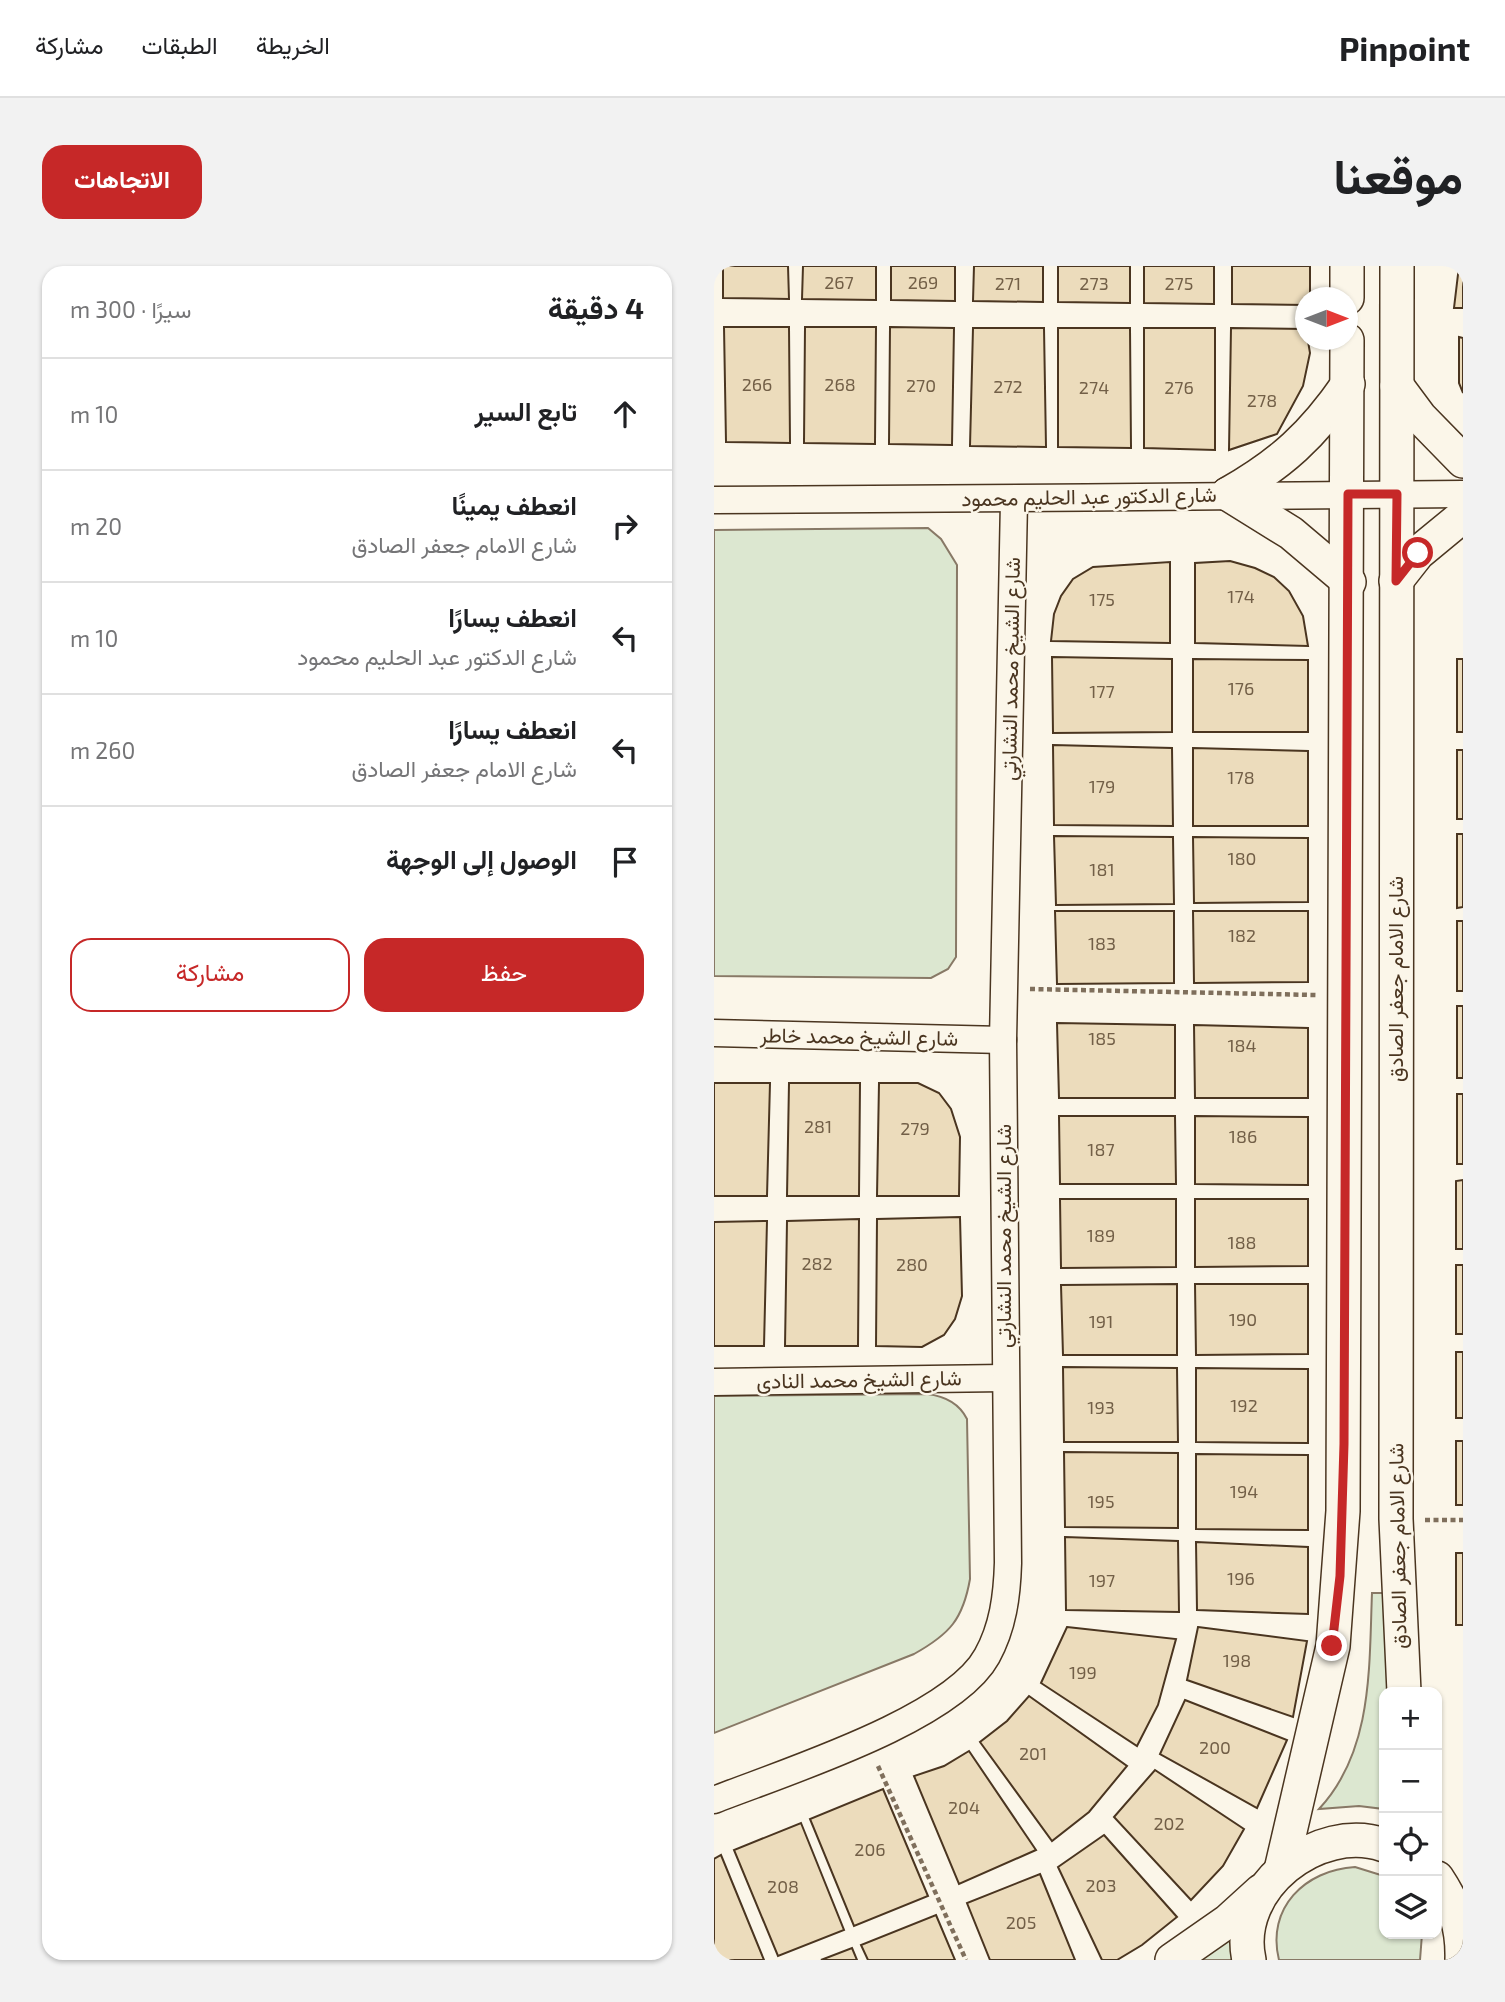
<!DOCTYPE html>
<html lang="ar">
<meta charset="utf-8">
<style>
:root{--surface:#fff;--page:#f2f2f2;--text:#202124;--muted:#757577;--line:#e0e0e0;--accent:#c62828}
body{margin:0;font-family:"Exo 2",Vazirmatn,sans-serif;background:var(--page);color:var(--text);direction:rtl}
.controls{position:absolute;right:21px;bottom:21px;display:grid;overflow:hidden;border-radius:14px;box-shadow:0 2px 5px #0004}
.controls button{width:63px;height:63px;display:grid;place-items:center;padding:0;border:0;border-bottom:2px solid var(--line);background:var(--surface);color:var(--text);font:35px sans-serif}
.compass{position:absolute;left:581px;top:21px;width:63px;height:63px;border-radius:50%;background:var(--surface);box-shadow:0 2px 5px #0004;rotate:90deg}
.stop{position:absolute;width:21px;height:21px;margin:-16px;border:5px solid #c62828;border-radius:50%;background:#fff}
.stop.end{background:#c62828;border-color:#fff;box-shadow:0 2px 7px #0008}
.list{margin:0;padding:0;list-style:none}
h2{display:flex;justify-content:space-between;align-items:center;height:91px;margin:0;padding:0 28px;font-size:30px}
h2 small{font-size:23px;font-weight:400;color:var(--muted)}
.list li{display:grid;grid-template-columns:46px 1fr auto;gap:21px;align-items:center;box-sizing:border-box;height:112px;padding:0 28px;border-top:2px solid var(--line)}
.list b{display:block;font-size:26px;white-space:nowrap}
.list p{margin:0;font-size:23px;white-space:nowrap;color:var(--muted)}
.list em{font-size:23px;font-style:normal;color:var(--muted)}
.actions{display:flex;gap:14px;padding:21px 28px}
.actions a{flex:1;padding:16px 0;border:2px solid var(--accent);border-radius:21px;text-align:center;font-size:24px;color:var(--accent)}
.actions .main{background:var(--accent);color:#fff}
.icon{flex:none;width:38px;height:38px;fill:none;stroke:currentColor;stroke-width:2;stroke-linecap:round;stroke-linejoin:round}
.map{position:relative;flex:none;width:749px;height:1694px;overflow:hidden;direction:ltr;border-radius:21px}
header{display:flex;align-items:center;gap:42px;box-sizing:border-box;height:98px;padding:0 35px;background:var(--surface);border-bottom:2px solid var(--line)}
header strong{font-size:33px}
nav{display:flex;gap:38px;margin-inline-start:auto;font-size:24px}
.intro{display:flex;align-items:center;justify-content:space-between;box-sizing:border-box;height:168px;padding:0 42px}
h1{margin:0;font-size:49px}
.button{padding:18px 32px;border-radius:21px;background:var(--accent);color:#fff;font-size:24px;font-weight:700}
main{display:flex;gap:42px;padding:0 42px}
aside{flex:1;background:var(--surface);border-radius:21px;box-shadow:0 2px 5px #0004}
.map>svg:first-child{display:block}
.green{fill:#dce7d0;stroke:#887966;stroke-width:2}
.building{fill:#ecdcbc;stroke:#4a3520;stroke-width:2}
.lines{fill:none;stroke-linecap:round;stroke-linejoin:round}
.minor-casing{stroke:#4a3520;stroke-width:29}
.tertiary-casing{stroke:#4a3520;stroke-width:36}
.path{stroke:#7f6f5c;stroke-width:4.5;stroke-dasharray:5 3.5;stroke-linecap:butt}
.minor{stroke:#fbf6e9;stroke-width:26}
.tertiary{stroke:#fbf6e9;stroke-width:33}
.route{stroke:#c62828;stroke-width:9}
.labels{text-anchor:middle;stroke-width:5;stroke-linejoin:round;paint-order:stroke}
.number-label{font-size:18px;fill:#725f47}
.street-label{font-size:21px;fill:#4a3520;stroke:#fbf6e9}
</style>
<header>
<strong>Pinpoint</strong>
<nav><a>الخريطة</a><a>الطبقات</a><a>مشاركة</a></nav>
</header>
<div class="intro"><h1>موقعنا</h1><a class="button">الاتجاهات</a></div>
<main>
<div class="map">
<svg width="749" height="1694" viewBox="0 0 749 1694">
<rect width="100%" height="100%" fill="#fbf6e9"/>
<g class="green">
<polygon points="214,262 227,273 243,299 242,691 234,703 217,712 0,710 0,264"/>
<path d="M213 1128C230 1130 245 1137 253 1153L256 1313C249 1353 236 1368 200 1388L0 1467V1130Z"/>
<path d="M658 1327H671L675 1426H670V1543L645 1540 605 1543C659 1485 655 1402 658 1327Z"/>
<path d="M641 1601 670 1610V1668H708L706 1694H565C552 1642 591 1604 641 1601Z"/>
<polygon points="517,1670 520,1694 480,1694"/>
</g>
<g class="building">
<polygon points="9,0 74,0 75,33 9,32"/>
<polygon points="89,0 162,0 162,34 88,33"/>
<polygon points="177,0 241,0 241,35 177,34"/>
<polygon points="260,0 329,0 329,36 259,35"/>
<polygon points="344,0 416,0 416,37 344,36"/>
<polygon points="430,0 500,0 500,38 430,37"/>
<polygon points="518,0 596,0 596,32 592,32 592,39 518,38"/>
<polygon points="745,0 749,0 749,42 740,42"/>
<polygon points="10,61 75,61 76,177 12,176"/>
<polygon points="91,61 162,61 161,178 90,177"/>
<polygon points="176,61 240,62 238,179 175,178"/>
<polygon points="259,62 330,62 332,181 256,180"/>
<polygon points="344,62 416,62 417,182 344,181"/>
<polygon points="430,62 501,62 501,184 430,182"/>
<polygon points="517,62 592,63 596,87 589,120 563,168 515,184"/>
<polygon points="745,71 749,72 749,127 745,117"/>
<polygon points="516,295 541,302 560,311 575,325 589,350 594,380 481,377 481,297"/>
<polygon points="456,296 456,377 337,375 340,348 347,330 359,313 379,301"/>
<polygon points="338,391 458,393 458,466 339,467"/>
<polygon points="479,393 594,394 594,466 479,466"/>
<rect x="743" y="393" width="6" height="73"/>
<polygon points="339,479 458,482 459,560 340,559"/>
<polygon points="479,482 594,485 594,560 479,560"/>
<rect x="743" y="484" width="6" height="69"/>
<polygon points="743,568 749,568 749,641 743,642"/>
<polygon points="340,570 459,571 460,638 342,639"/>
<polygon points="479,571 594,572 594,636 480,637"/>
<polygon points="341,645 460,645 460,717 343,718"/>
<polygon points="479,645 594,645 594,716 480,717"/>
<rect x="743" y="655" width="6" height="70"/>
<rect x="743" y="740" width="6" height="72"/>
<polygon points="343,757 461,759 461,832 345,832"/>
<polygon points="480,759 594,762 594,832 481,832"/>
<polygon points="0,817 56,817 53,930 0,930"/>
<polygon points="75,817 146,817 145,930 73,930"/>
<polygon points="165,817 204,817 225,827 237,843 246,871 245,930 163,930"/>
<rect x="743" y="828" width="6" height="70"/>
<polygon points="345,850 461,850 462,918 346,918"/>
<polygon points="481,850 594,851 594,919 481,918"/>
<polygon points="749,914 749,983 742,983 742,915"/>
<polygon points="346,933 462,933 462,1001 347,1002"/>
<polygon points="481,933 594,933 594,1000 481,1001"/>
<polygon points="246,951 248,1030 241,1053 230,1069 208,1081 162,1080 163,953"/>
<polygon points="145,953 144,1080 71,1080 73,955"/>
<polygon points="53,955 50,1080 0,1080 0,956"/>
<rect x="742" y="999" width="7" height="69"/>
<polygon points="463,1018 463,1089 349,1089 347,1019"/>
<polygon points="481,1018 594,1018 594,1088 482,1089"/>
<rect x="742" y="1086" width="7" height="66"/>
<polygon points="349,1101 463,1102 464,1176 350,1176"/>
<polygon points="482,1102 594,1103 594,1177 482,1176"/>
<rect x="742" y="1175" width="7" height="64"/>
<polygon points="350,1186 464,1187 464,1262 351,1261"/>
<polygon points="482,1188 594,1189 594,1264 482,1263"/>
<polygon points="351,1271 464,1275 465,1346 352,1344"/>
<polygon points="482,1276 594,1281 594,1348 483,1344"/>
<rect x="742" y="1287" width="7" height="72"/>
<polygon points="353,1361 462,1373 444,1439 423,1480 327,1417"/>
<polygon points="484,1361 593,1375 579,1451 473,1414"/>
<polygon points="315,1430 413,1500 375,1546 338,1575 266,1476 293,1455"/>
<polygon points="471,1434 573,1474 543,1542 446,1488"/>
<polygon points="255,1485 322,1584 245,1618 200,1510 230,1500"/>
<polygon points="441,1504 530,1563 509,1600 477,1634 400,1551"/>
<polygon points="169,1523 214,1630 140,1660 96,1553"/>
<polygon points="87,1557 130,1664 64,1690 20,1584"/>
<polygon points="390,1569 463,1651 428,1679 403,1694 388,1694 344,1601"/>
<polygon points="7,1589 50,1694 0,1694 0,1593"/>
<polygon points="326,1608 361,1694 276,1694 253,1637"/>
<polygon points="222,1649 241,1694 154,1694 147,1679"/>
<polygon points="138,1682 143,1694 107,1694"/>
</g>
<g class="lines">
<defs>
<g id="minor">
<path d="M0 234C250 234 499 229 749 228"/>
<polyline points="0,767 289,774"/>
<polyline points="0,1116 290,1112"/>
<path d="M0 1534C68 1507 238 1454 273 1390 289 1361 293 1330 294 1297L289 774 300 235"/>
</g>
<g id="tertiary">
<polyline points="633,0 633,32"/>
<polyline points="683,0 682,1253 690,1426"/>
<polyline points="683,120 706,151 749,195"/>
<path d="M514 228C567 198 599 169 634 118"/>
<polyline points="514,228 577,267 635,316"/>
<polyline points="682,315 704,287 749,250"/>
<polyline points="567,1604 619,1380 629,1245 633,74"/>
<path d="M723 1612C741 1639 749 1661 748 1694"/>
<polyline points="458,1694 514,1655 547,1625"/>
<path d="M535 1694C519 1622 604 1556 670 1579"/>
</g>
</defs>
<use href="#minor" class="minor-casing"/>
<use href="#tertiary" class="tertiary-casing"/>
<g class="path">
<polyline points="316,723 602,729"/>
<polyline points="711,1254 749,1254"/>
<polyline points="164,1500 252,1694"/>
</g>
<use href="#minor" class="minor"/>
<use href="#tertiary" class="tertiary"/>
</g>
<g class="lines">
<polyline class="route" points="618,1380 626,1310 630,1178 634,228 683,228 682,315 704,287"/>
</g>
<g class="labels">
<g class="number-label">
<text x="125" y="23">267</text>
<text x="209" y="23">269</text>
<text x="294" y="24">271</text>
<text x="380" y="24">273</text>
<text x="465" y="24">275</text>
<text x="43" y="125">266</text>
<text x="126" y="125">268</text>
<text x="207" y="126">270</text>
<text x="294" y="127">272</text>
<text x="380" y="128">274</text>
<text x="465" y="128">276</text>
<text x="548" y="141">278</text>
<text x="527" y="337">174</text>
<text x="388" y="340">175</text>
<text x="527" y="429">176</text>
<text x="388" y="432">177</text>
<text x="527" y="518">178</text>
<text x="388" y="527">179</text>
<text x="528" y="599">180</text>
<text x="388" y="610">181</text>
<text x="528" y="676">182</text>
<text x="388" y="684">183</text>
<text x="388" y="779">185</text>
<text x="528" y="786">184</text>
<text x="104" y="867">281</text>
<text x="201" y="869">279</text>
<text x="529" y="877">186</text>
<text x="387" y="890">187</text>
<text x="387" y="976">189</text>
<text x="528" y="983">188</text>
<text x="103" y="1004">282</text>
<text x="198" y="1005">280</text>
<text x="529" y="1060">190</text>
<text x="387" y="1062">191</text>
<text x="530" y="1146">192</text>
<text x="387" y="1148">193</text>
<text x="530" y="1232">194</text>
<text x="387" y="1242">195</text>
<text x="527" y="1319">196</text>
<text x="388" y="1321">197</text>
<text x="523" y="1401">198</text>
<text x="369" y="1413">199</text>
<text x="501" y="1488">200</text>
<text x="319" y="1494">201</text>
<text x="250" y="1548">204</text>
<text x="455" y="1564">202</text>
<text x="156" y="1590">206</text>
<text x="387" y="1626">203</text>
<text x="69" y="1627">208</text>
<text x="307" y="1663">205</text>
</g>
<g class="street-label">
<text transform="translate(375 231) rotate(-1)" y="7">شارع الدكتور عبد الحليم محمود</text>
<text transform="translate(297 403) rotate(-89)" y="7">شارع الشيخ محمد النشارتي</text>
<text transform="translate(682 713) rotate(-90)" y="7">شارع الامام جعفر الصادق</text>
<text transform="translate(145 771) rotate(1)" y="7">شارع الشيخ محمد خاطر</text>
<text transform="translate(290 970) rotate(-90)" y="7">شارع الشيخ محمد النشارتي</text>
<text transform="translate(145 1114) rotate(-1)" y="7">شارع الشيخ محمد النادى</text>
<text transform="translate(684 1280) rotate(-91)" y="7">شارع الامام جعفر الصادق</text>
</g>
</g>
</svg>
<div class="controls">
<button>+</button>
<button>−</button>
<button><svg class="icon" aria-label="locate" viewBox="0 0 24 24"><circle cx="12" cy="12" r="6"/><path d="M12 2v4M12 18v4M2 12h4M18 12h4"/></svg></button>
<button><svg class="icon" aria-label="layers" viewBox="0 0 24 24"><path d="M12 4l9 5-9 5-9-5zM3 14l9 5 9-5"/></svg></button>
</div>
<svg class="compass" viewBox="-18 -18 36 36"><path d="M0-13l5 13h-10z" fill="#e53935"/><path d="M0 13l5-13h-10z" fill="#757577"/></svg>
<div class="stop" style="left:704px;top:287px"></div>
<div class="stop end" style="left:618px;top:1380px"></div>
</div>
<aside>
<h2>4 دقيقة<small>سيرًا · 300 m</small></h2>
<ul class="list">
<li><svg class="icon" aria-label="ahead" viewBox="0 0 24 24"><path d="M12 20V5M6 11l6-6 6 6"/></svg><div><b>تابع السير</b></div><em>10 m</em></li>
<li><svg class="icon" aria-label="right" viewBox="0 0 24 24"><path d="M7 20v-9h11M14 6l5 5-5 5"/></svg><div><b>انعطف يمينًا</b><p>شارع الامام جعفر الصادق</p></div><em>20 m</em></li>
<li><svg class="icon" aria-label="left" viewBox="0 0 24 24"><path d="M17 20v-9H6M10 6l-5 5 5 5"/></svg><div><b>انعطف يسارًا</b><p>شارع الدكتور عبد الحليم محمود</p></div><em>10 m</em></li>
<li><svg class="icon" aria-label="left" viewBox="0 0 24 24"><path d="M17 20v-9H6M10 6l-5 5 5 5"/></svg><div><b>انعطف يسارًا</b><p>شارع الامام جعفر الصادق</p></div><em>260 m</em></li>
<li><svg class="icon" aria-label="arrive" viewBox="0 0 24 24"><path d="M6 21V4h12l-3 4 3 4H6"/></svg><div><b>الوصول إلى الوجهة</b></div></li>
</ul>
<div class="actions"><a class="main">حفظ</a><a>مشاركة</a></div>
</aside>
</main>
